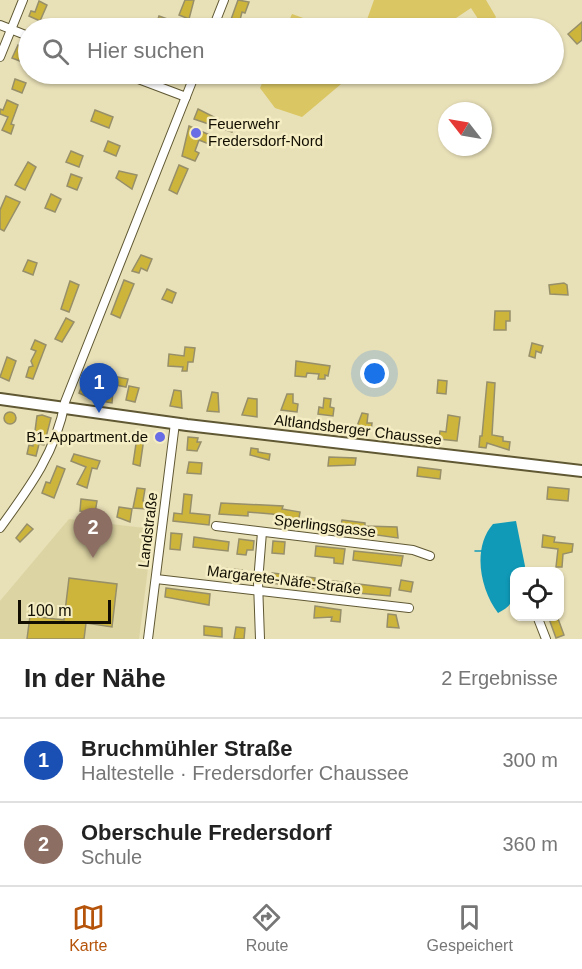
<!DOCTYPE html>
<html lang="de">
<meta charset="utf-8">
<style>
:root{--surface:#fff;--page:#f2f2f2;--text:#222;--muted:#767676;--line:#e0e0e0;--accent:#b45309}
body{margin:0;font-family:Helvetica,sans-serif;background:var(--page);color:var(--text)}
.controls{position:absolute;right:18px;bottom:18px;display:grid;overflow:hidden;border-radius:12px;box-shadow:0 2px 4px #0004}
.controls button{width:54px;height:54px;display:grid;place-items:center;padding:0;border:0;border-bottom:2px solid var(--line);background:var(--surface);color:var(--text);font:30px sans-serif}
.compass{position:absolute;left:438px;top:102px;width:54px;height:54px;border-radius:50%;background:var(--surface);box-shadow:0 2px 4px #0004;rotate:301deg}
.scale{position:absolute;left:18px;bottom:15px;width:93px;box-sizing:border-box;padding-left:6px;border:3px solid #120f02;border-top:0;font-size:16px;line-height:21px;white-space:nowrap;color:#120f02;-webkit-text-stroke:4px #f5edc4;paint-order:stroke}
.you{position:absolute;left:375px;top:374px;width:21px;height:21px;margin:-15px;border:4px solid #fff;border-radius:50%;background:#1a73e8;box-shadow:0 0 0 9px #1a73e833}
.badge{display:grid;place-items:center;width:39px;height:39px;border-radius:50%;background:var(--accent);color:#fff;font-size:20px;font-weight:700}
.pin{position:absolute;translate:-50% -50px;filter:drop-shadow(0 2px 3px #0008)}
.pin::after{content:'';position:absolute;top:32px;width:21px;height:18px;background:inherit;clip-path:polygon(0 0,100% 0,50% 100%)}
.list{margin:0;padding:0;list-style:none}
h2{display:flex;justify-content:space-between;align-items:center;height:78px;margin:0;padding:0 24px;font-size:26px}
h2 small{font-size:20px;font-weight:400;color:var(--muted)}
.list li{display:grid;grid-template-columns:39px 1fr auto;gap:18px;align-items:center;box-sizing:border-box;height:84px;padding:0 24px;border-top:2px solid var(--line)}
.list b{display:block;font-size:22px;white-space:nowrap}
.list p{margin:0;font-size:20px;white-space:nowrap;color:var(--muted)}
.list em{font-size:20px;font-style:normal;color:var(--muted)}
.icon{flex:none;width:33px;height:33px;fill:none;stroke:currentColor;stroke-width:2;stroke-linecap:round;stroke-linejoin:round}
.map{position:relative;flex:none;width:582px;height:639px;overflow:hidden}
.search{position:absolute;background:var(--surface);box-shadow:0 2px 4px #0004;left:18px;right:18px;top:18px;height:66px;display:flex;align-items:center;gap:15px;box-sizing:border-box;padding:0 21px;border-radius:33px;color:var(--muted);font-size:22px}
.sheet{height:246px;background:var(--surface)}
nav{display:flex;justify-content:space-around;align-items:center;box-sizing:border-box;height:84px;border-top:2px solid var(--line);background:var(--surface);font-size:16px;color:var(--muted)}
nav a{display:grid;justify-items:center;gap:3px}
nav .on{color:var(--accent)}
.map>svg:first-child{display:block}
.built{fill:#ddd4a3}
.green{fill:#dac663}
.water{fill:#109ab8}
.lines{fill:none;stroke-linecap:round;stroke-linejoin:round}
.stream{stroke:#109ab8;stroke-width:1.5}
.building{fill:#cdb53b;stroke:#978f69;stroke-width:1.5}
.street-casing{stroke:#5f5833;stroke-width:10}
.secondary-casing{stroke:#5f5833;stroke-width:14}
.street{stroke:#fff;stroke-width:8}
.secondary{stroke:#fff;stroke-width:10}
.poi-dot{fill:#686ce5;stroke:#f5edc4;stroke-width:2}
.labels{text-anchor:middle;stroke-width:5;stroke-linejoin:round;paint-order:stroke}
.poi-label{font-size:15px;fill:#120f02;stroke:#f5edc4;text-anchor:start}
.street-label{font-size:15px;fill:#120f02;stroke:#f5edc4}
</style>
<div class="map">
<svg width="582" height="639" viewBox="0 0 582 639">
<rect width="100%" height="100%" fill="#e8e0b7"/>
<polygon class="built" points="69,519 153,529 139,639 0,639 0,601"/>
<g class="green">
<polygon points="374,0 486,0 496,17 487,28 484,28 471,8 441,28 364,28"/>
<polygon points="292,14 331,28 286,28"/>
<polygon points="266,74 353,74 302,117 275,108 260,88"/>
</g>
<path class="water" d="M516 521 525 566 524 571 514 572C514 593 519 602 498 613 480 589 472 548 493 524Z"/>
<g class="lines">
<polyline class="stream" points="475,551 482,551"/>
</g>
<g class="building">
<polygon points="185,0 194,0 189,19 179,15"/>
<polygon points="238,0 249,2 245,13 242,12 238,28 229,25"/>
<polygon points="39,1 47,5 40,21 29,16 31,11 35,12"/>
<polygon points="159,16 170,20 167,28 155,28"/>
<polygon points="582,22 582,40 577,44 568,34"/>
<polygon points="18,45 28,49 20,61 12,58"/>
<polygon points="15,79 26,83 22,93 12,89"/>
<polygon points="7,100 18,105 11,124 14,125 11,134 2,130 8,117 0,114 0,109 3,110"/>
<polygon points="198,109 234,127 232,132 194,119"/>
<polygon points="95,110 113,117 109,128 91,121"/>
<polygon points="189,126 212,136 209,144 199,140 195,151 199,153 195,161 182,156"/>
<polygon points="108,141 120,146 116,156 104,151"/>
<polygon points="71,151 83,156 79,167 66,162"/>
<polygon points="28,162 36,167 25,190 15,185"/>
<polygon points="179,165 188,169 177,194 169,190"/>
<polygon points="119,171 137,175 132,189 116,178"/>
<polygon points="71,174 82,178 77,190 67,186"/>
<polygon points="51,194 61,199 55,212 45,208"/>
<polygon points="6,196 20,202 4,231 0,229 0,210"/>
<polygon points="141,255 152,259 147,271 141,268 139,273 132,271"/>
<polygon points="28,260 37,263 33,275 23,271"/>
<polygon points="124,280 134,284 120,318 111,314"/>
<polygon points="70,281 79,285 69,312 61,309"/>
<polygon points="564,283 567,285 568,295 550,294 549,285"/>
<polygon points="167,289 176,293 172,303 162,299"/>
<polygon points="495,311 510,311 510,321 506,321 506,330 494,330"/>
<polygon points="66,318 74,322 62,342 55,339"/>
<polygon points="35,340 46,345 33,379 26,377 29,367 33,366 31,361 36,351 31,349"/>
<polygon points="532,343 543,346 541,353 536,351 535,358 529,356"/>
<polygon points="185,347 195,348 193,362 188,362 187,371 182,371 183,367 168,366 169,354 184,356"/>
<polygon points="7,357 16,361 9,381 0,377"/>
<polygon points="296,361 330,366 328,376 325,375 325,379 318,379 319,374 307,373 306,377 295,376"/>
<polygon points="89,368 100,372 90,398 79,393"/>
<polygon points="113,376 128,379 126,387 111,384"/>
<polygon points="438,380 447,381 446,394 437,393"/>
<polygon points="487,382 495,383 492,435 503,437 503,441 510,442 509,450 487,443 486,448 479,447 480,436 482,436"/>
<polygon points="129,386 139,388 135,402 126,400"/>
<polygon points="104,390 113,391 112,403 100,401"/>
<polygon points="174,390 181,391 182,408 170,406"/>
<polygon points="212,392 218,393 219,412 207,411"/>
<polygon points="287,394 293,394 293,403 298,404 297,412 281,410"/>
<polygon points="248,398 257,399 257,417 242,415"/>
<polygon points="324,398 331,399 330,407 334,408 333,416 318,414 319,407 323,408"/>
<circle cx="10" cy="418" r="6"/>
<polygon points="362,413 368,414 367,423 372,423 371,431 356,429"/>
<polygon points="42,415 51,418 44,445 39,444 36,456 27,454 29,445 33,446 37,416"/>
<polygon points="448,415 460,417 457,441 439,439 440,431 446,432"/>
<polygon points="137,437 144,438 140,466 133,464"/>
<polygon points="188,437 198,438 197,442 201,442 197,451 187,450"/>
<polygon points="251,448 258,449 258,452 270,454 269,460 250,455"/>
<polygon points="74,454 100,461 97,469 92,468 87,488 77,484 86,467 71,461"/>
<polygon points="329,457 356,458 355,465 328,466"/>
<polygon points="189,462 202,463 201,474 187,473"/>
<polygon points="57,466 65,469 54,498 42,493 46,482 50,483"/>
<polygon points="418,467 441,470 440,479 417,476"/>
<polygon points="548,487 569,489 568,501 547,499"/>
<polygon points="137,488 145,489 143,501 148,502 147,509 133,508"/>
<polygon points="184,494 192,495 190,513 210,515 209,525 173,521 174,513 182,514"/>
<polygon points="81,499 97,501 95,513 80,511"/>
<polygon points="221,503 283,506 282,509 300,512 298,524 289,522 290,517 272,514 248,512 248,516 219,514"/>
<polygon points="119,507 132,509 130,522 117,517"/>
<polygon points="342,520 365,523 365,526 397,527 398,538 355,532 356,530 340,530"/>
<polygon points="27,524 33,529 20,542 16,538"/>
<polygon points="171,533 182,534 180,550 170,549"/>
<polygon points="543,535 555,537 554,542 573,544 572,552 563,554 562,567 556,567 558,549 542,547"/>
<polygon points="194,537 229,542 228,551 193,547"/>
<polygon points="239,539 254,541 253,550 247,550 246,555 237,554"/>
<polygon points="273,541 285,542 284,554 272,553"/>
<polygon points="316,546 345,549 343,564 334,563 334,558 315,556"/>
<polygon points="354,551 403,556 401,566 353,560"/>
<polygon points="210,567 242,570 241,579 209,575"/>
<polygon points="272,573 315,578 314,588 271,583"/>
<polygon points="69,578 117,584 112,627 86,623 84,639 27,639 30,616 64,620"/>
<polygon points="325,580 391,588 390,596 324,590"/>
<polygon points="401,580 413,582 411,592 399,590"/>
<polygon points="166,588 210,594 209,605 165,597"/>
<polygon points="315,606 341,610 340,622 331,621 332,617 314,618"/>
<polygon points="388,614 396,615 399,628 387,627"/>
<polygon points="548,616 557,616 564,635 556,638"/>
<polygon points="204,626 222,628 222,637 204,635"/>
<polygon points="236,627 245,628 244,639 234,639"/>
</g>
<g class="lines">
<defs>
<g id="street">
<polyline points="0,25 28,36"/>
<polyline points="213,28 224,0"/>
<polyline points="0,57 23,0"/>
<polyline points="125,74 186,97"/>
<polyline points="216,526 413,550 430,556"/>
<path d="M0 528C30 487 56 452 65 402L195 74"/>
<polyline points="156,579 409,608"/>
<polyline points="537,616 546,639"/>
<polyline points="148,639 175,423"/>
<polyline points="260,639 258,582 262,532"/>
</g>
<polyline id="secondary" points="0,399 187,425 582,471"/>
</defs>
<use href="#street" class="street-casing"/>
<use href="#secondary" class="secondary-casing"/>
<use href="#street" class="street"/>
<use href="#secondary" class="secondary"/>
</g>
<g class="poi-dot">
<circle cx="196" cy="133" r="6"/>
<circle cx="160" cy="437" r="6"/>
</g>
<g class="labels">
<g class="poi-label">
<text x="208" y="129">Feuerwehr<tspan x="208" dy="17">Fredersdorf-Nord</tspan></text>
<text x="148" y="442" text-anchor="end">B1-Appartment.de</text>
</g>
<g class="street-label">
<text transform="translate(358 430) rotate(7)" y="5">Altlandsberger Chaussee</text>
<text transform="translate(325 526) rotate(7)" y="5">Sperlingsgasse</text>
<text transform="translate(148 530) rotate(-83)" y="5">Landstraße</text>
<text transform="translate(284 580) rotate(7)" y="5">Margarete-Näfe-Straße</text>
</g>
</g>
</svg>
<div class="controls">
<button><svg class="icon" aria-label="locate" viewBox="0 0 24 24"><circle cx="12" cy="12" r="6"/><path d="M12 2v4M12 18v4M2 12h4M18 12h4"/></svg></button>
</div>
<svg class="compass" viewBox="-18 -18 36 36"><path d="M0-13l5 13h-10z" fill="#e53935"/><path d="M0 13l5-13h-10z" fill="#767676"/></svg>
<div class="scale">100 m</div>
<div class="you"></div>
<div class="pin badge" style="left:99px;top:413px;background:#1a4fb4">1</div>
<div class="pin badge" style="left:93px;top:558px;background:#8d6e63">2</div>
<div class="search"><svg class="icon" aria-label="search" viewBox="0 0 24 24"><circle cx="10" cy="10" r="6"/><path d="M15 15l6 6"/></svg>Hier suchen</div>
</div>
<section class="sheet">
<h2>In der Nähe<small>2 Ergebnisse</small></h2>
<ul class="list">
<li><span class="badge" style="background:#1a4fb4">1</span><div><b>Bruchmühler Straße</b><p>Haltestelle · Fredersdorfer Chaussee</p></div><em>300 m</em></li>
<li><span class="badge" style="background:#8d6e63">2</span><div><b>Oberschule Fredersdorf</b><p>Schule</p></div><em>360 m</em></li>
</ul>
</section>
<nav>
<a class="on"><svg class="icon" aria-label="map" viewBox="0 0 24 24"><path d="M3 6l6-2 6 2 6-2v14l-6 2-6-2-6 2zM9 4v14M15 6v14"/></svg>Karte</a>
<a><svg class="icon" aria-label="directions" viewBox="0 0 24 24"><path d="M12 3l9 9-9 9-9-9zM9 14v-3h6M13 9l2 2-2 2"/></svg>Route</a>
<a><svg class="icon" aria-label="saved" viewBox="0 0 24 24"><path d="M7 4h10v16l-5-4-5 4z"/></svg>Gespeichert</a>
</nav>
